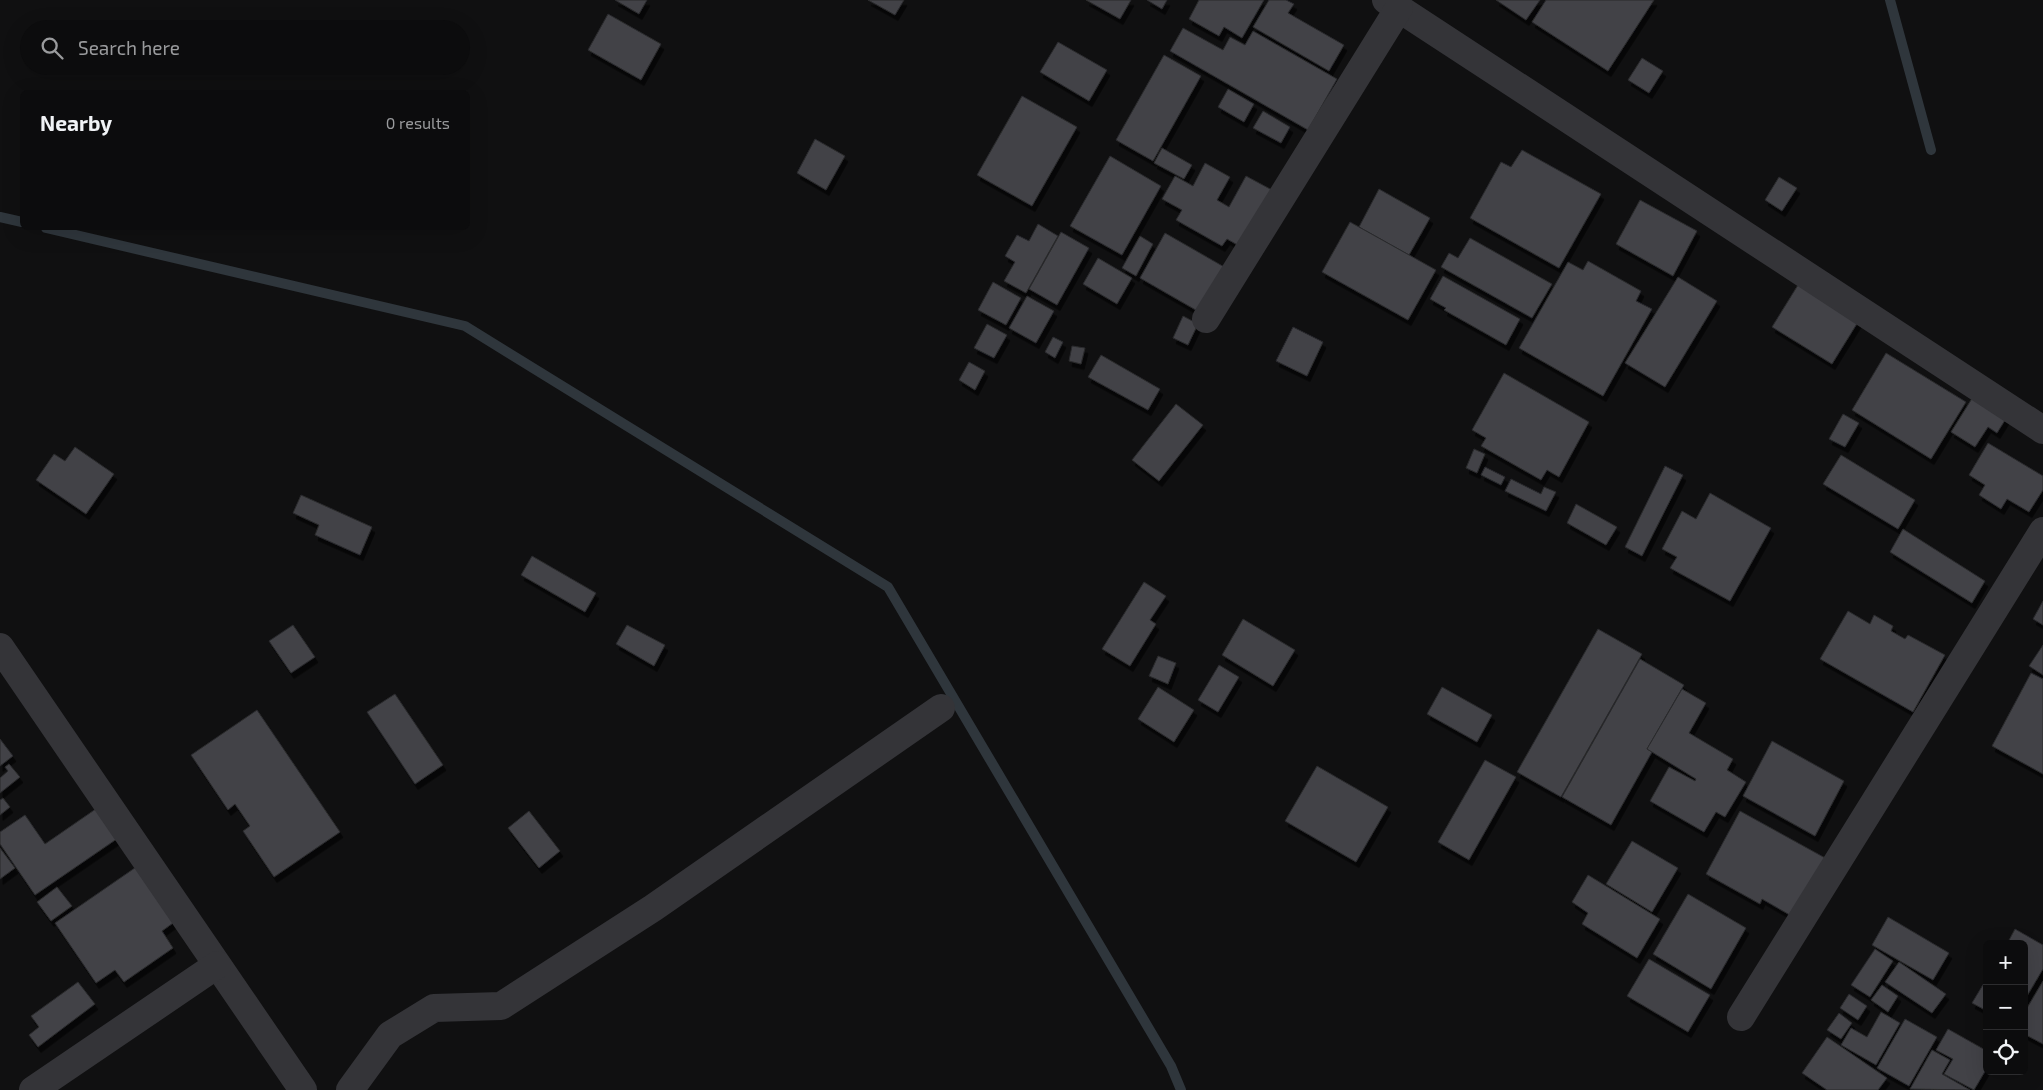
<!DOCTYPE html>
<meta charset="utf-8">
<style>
:root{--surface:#0c0c0d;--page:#151516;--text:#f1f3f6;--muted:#9a9b9d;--line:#2c2c2e}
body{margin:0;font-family:"Exo 2",sans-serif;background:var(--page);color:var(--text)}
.controls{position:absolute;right:15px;bottom:15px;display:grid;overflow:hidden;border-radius:8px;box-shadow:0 5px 20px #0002}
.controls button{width:45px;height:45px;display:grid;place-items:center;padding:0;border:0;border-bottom:1px solid var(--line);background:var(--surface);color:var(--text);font:25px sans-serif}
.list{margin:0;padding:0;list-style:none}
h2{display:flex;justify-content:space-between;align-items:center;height:65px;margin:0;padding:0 20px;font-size:21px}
h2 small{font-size:16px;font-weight:400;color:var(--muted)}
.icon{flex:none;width:28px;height:28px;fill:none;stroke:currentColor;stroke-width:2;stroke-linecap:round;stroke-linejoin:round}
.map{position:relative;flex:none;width:2043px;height:1090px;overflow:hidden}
.search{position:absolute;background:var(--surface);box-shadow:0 5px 20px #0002;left:20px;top:20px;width:450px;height:55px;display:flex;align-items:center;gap:12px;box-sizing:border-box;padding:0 18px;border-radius:28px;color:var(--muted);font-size:19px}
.panel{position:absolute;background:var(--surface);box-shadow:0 5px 20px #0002;left:20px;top:90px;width:450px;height:140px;border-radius:8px}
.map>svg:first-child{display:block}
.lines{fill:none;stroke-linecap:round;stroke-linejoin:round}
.stream{stroke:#2f363c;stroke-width:10}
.building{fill:#424346;stroke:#2a2a2d;filter:url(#shadow)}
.minor{stroke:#343438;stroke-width:28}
</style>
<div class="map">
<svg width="2043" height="1090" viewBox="0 0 2043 1090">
<defs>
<filter id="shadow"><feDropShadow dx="3" dy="5.5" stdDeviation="0" flood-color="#0009"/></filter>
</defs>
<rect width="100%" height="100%" fill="#101011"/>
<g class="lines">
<g class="stream">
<polyline points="1890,0 1931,150"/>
<polyline points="0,217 22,222"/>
<polyline points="46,228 465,326 888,587 1171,1066 1181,1090"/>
</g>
</g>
<g class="building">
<polygon points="615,0 647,0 639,14"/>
<polygon points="868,0 904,0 895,15"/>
<polygon points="1086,0 1131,0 1120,19"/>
<polygon points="1147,0 1167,0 1162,9"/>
<polygon points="1199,0 1264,0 1242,38 1224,27 1219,36 1189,19"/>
<polygon points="1269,0 1286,0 1294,4 1288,13 1344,45 1329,71 1253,27"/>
<polygon points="1496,0 1540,0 1526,20"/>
<polygon points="1546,0 1654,0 1608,71 1532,22"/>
<polygon points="608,14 661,44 641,80 588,50"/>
<polygon points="1183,28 1223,50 1230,37 1245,45 1253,31 1337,79 1308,130 1170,51"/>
<polygon points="1058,42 1107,70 1089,101 1040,72"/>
<polygon points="1164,55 1201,76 1153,161 1116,140"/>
<polygon points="1642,58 1663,71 1649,93 1628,80"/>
<polygon points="1228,89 1254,104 1244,122 1218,107"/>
<polygon points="1022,96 1077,127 1032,206 977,175"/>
<polygon points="1263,111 1290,127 1281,143 1253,128"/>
<polygon points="815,139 845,156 826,190 797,173"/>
<polygon points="1162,148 1192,165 1184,179 1154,163"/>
<polygon points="1522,150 1601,194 1559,268 1470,218 1501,162 1511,167"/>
<polygon points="1110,156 1161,186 1122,255 1070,226"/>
<polygon points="1205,163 1230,177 1217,200 1229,207 1246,176 1272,190 1241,247 1227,239 1222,246 1176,220 1182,210 1162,199 1175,176 1193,186"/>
<polygon points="1779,177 1797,188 1782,211 1765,200"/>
<polygon points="1379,189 1430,218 1409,255 1359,227"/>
<polygon points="1640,200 1697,231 1673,276 1616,244"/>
<polygon points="1350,222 1436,270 1408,320 1322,272"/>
<polygon points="1038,224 1058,236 1026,293 1004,281 1015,262 1005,256 1017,235 1029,241"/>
<polygon points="1061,232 1089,248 1057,305 1029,289"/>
<polygon points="1165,233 1226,268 1201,313 1140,278"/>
<polygon points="1140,236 1153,244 1136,276 1122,268"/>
<polygon points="1470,238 1552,284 1532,318 1441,267 1449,253 1458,258"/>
<polygon points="1098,258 1132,278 1117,304 1083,284"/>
<polygon points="1588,261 1641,291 1636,301 1652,309 1603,396 1519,348 1568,262 1583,270"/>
<polygon points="1443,276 1520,319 1506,345 1444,310 1446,308 1430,299"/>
<polygon points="1678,277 1717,301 1665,387 1625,363"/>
<polygon points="993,282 1021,298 1006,325 978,310"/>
<polygon points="1798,285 1858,322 1832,364 1772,327"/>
<polygon points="1027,296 1054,311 1036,343 1009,328"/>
<polygon points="1183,316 1198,324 1188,345 1173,338"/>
<polygon points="987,324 1007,335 994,358 974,348"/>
<polygon points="1293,327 1323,342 1307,376 1276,361"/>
<polygon points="1053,337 1063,342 1055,358 1045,352"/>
<polygon points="1072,346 1085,348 1081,364 1069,361"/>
<polygon points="1886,353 1966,402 1931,459 1852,410"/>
<polygon points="1101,355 1160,389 1148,410 1088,377"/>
<polygon points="969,362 985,371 975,390 959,380"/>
<polygon points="1504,373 1589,422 1559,477 1547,470 1541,480 1481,446 1486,438 1472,430"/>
<polygon points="1976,392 2010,412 1997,433 1988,427 1975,447 1951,432"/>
<polygon points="1176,404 1203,425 1159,481 1132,460"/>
<polygon points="1843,414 1859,423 1845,447 1829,439"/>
<polygon points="1988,443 2043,476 2043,490 2029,512 2007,499 2001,509 1979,495 1985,485 1969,475"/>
<polygon points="75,447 114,474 86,514 36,480 54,454 65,461"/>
<polygon points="1474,449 1485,454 1477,473 1466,468"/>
<polygon points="1841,455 1915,500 1898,529 1823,484"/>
<polygon points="1665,466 1683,475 1642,556 1625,547"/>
<polygon points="1485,467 1505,477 1501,485 1481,475"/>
<polygon points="1511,479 1541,494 1544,487 1556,492 1546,511 1505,491"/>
<polygon points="1710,493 1771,528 1730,601 1670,568 1677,557 1662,549 1682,511 1696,519"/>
<polygon points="301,495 372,527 360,555 315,535 319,525 293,513"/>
<polygon points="1576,504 1617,527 1606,545 1567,523"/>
<polygon points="1903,529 1985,581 1972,603 1890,552"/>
<polygon points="532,556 596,593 585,612 521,575"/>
<polygon points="1144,582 1166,596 1150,620 1156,624 1130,666 1102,649"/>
<polygon points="2043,601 2043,625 2033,619"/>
<polygon points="1848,611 1870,624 1874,615 1893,626 1891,631 1905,639 1908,635 1945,655 1913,712 1820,659"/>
<polygon points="1243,619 1295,650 1273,686 1222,655"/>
<polygon points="293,625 315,657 291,673 269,641"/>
<polygon points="627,625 665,645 654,666 616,644"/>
<polygon points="1598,629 1642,654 1561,797 1517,772"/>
<polygon points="2043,645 2043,675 2029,666"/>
<polygon points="1158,656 1176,663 1168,684 1149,676"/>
<polygon points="1640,659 1684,685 1647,749 1652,752 1611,825 1562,797"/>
<polygon points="1219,665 1239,677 1218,712 1198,700"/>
<polygon points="2031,673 2043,679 2043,774 1992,746"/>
<polygon points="1158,687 1194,710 1174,742 1138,719"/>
<polygon points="1442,687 1492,715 1477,742 1427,714"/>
<polygon points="1682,689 1706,703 1689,733 1733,759 1727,770 1746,782 1725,817 1716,812 1704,832 1650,801 1669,767 1695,781 1696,779 1647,749"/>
<polygon points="395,694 443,765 415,784 367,712"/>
<polygon points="257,710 340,832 274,877 243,831 250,826 235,804 228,810 191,755"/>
<polygon points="0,739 13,756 0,766"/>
<polygon points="1772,741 1844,781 1815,836 1743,796"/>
<polygon points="1485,760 1516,777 1469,860 1438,842"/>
<polygon points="9,764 20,777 0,793 0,778 8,771 5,767"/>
<polygon points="1317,766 1388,807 1356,862 1285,821"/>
<polygon points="3,798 10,807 0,815 0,800"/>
<polygon points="103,804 124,834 35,895 0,844 0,832 25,815 45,844"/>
<polygon points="529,811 560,851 539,868 508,828"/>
<polygon points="1740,811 1827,859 1795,918 1762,899 1760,904 1706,874"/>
<polygon points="1632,841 1678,868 1652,912 1606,884"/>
<polygon points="0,848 15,868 0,879"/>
<polygon points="142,863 180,918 162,931 173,948 124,982 115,970 96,983 55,923"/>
<polygon points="1588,875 1660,919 1637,958 1582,924 1588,913 1572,902"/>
<polygon points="57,887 72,906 51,921 37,902"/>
<polygon points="1688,894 1746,928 1711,989 1653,954"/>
<polygon points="1888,917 1949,953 1933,980 1872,945"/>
<polygon points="2015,929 2043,945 2043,969 2024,1001 2024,944 2007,944"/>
<polygon points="1875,949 1893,961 1870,997 1851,985"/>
<polygon points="1649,959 1710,995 1688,1032 1627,996"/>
<polygon points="1899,962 1946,994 1932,1013 1885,982"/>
<polygon points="1987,978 1987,1011 1972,1003"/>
<polygon points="2043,981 2043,1044 2024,1034 2024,1013"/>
<polygon points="78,982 95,1004 38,1047 29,1035 39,1027 31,1016"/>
<polygon points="1882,985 1898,996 1888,1012 1871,1000"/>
<polygon points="1849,994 1867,1006 1858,1020 1840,1008"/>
<polygon points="1881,1012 1900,1023 1876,1065 1841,1045 1851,1028 1867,1037"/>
<polygon points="1839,1013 1852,1023 1841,1039 1827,1030"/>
<polygon points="1905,1019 1937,1037 1909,1086 1877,1068"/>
<polygon points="1948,1029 1987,1051 1987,1068 1974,1090 1944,1074 1953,1059 1936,1050"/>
<polygon points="1827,1037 1887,1078 1878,1090 1827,1090 1802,1073"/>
<polygon points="1932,1050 1950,1060 1942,1074 1970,1090 1910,1089"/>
</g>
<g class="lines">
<g class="minor">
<polyline points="1386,0 2043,430"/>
<polyline points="1206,319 1399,8"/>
<polyline points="0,647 303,1090"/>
<polyline points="1741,1017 2043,531"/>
<polyline points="33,1090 217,965"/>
<polyline points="350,1090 390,1035 434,1008 501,1006 653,908 941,708"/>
</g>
</g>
</svg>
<div class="controls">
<button>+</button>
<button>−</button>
<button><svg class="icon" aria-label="locate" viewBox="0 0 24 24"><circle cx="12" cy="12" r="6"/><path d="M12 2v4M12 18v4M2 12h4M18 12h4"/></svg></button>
</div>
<div class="search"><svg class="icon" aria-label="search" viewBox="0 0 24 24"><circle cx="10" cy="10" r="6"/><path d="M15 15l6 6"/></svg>Search here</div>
<section class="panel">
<h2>Nearby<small>0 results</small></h2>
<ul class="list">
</ul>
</section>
</div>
